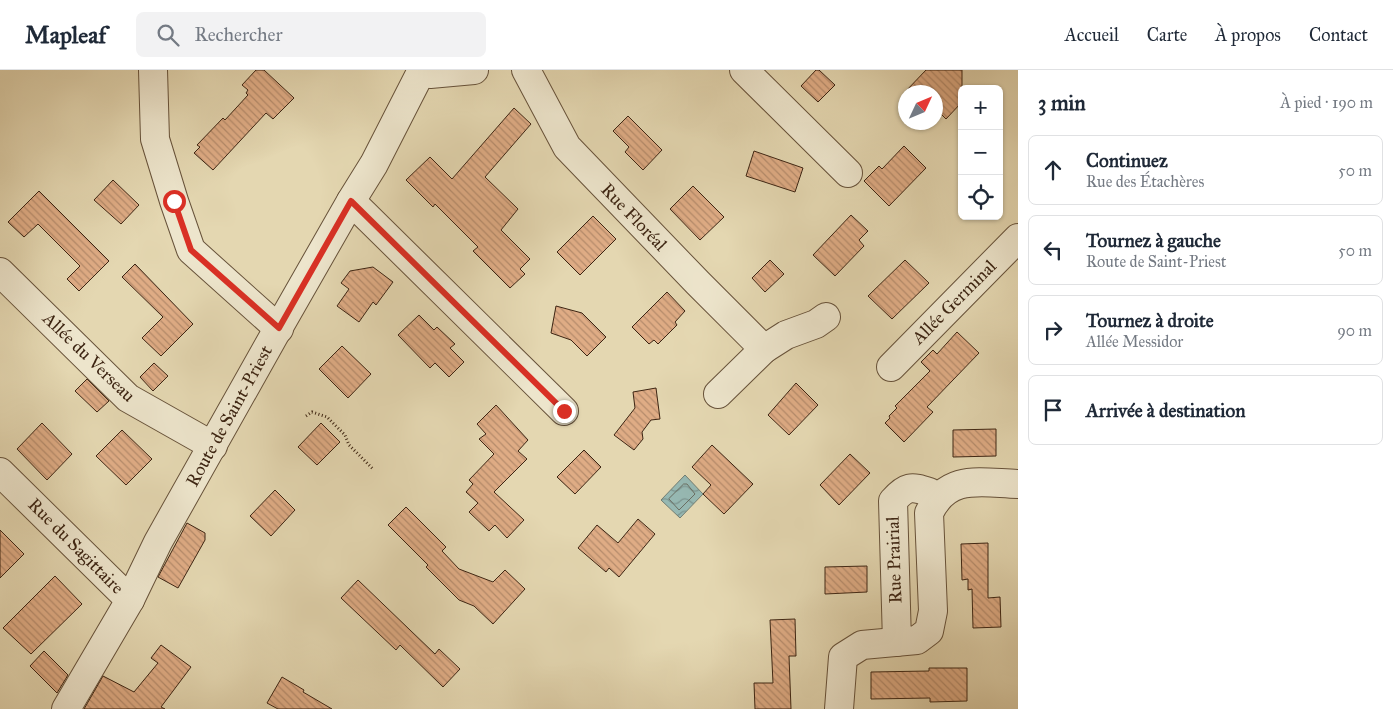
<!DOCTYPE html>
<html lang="fr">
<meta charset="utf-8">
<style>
:root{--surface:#fff;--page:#f2f2f3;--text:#1f2937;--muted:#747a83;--line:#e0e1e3}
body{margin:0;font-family:"IM FELL Great Primer",serif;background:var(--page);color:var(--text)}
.controls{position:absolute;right:15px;top:15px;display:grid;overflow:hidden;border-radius:8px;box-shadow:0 1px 4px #0004}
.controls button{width:45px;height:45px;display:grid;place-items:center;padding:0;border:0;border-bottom:1px solid var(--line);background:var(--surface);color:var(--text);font:25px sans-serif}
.compass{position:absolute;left:898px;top:15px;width:45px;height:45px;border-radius:50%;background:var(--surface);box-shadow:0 1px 4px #0004;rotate:46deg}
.stop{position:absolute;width:15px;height:15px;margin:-11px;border:4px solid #d93025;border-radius:50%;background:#fff}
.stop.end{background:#d93025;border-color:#fff;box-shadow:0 1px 5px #0008}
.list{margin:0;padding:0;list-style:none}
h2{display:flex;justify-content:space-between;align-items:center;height:65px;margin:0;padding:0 20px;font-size:21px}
h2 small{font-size:16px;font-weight:400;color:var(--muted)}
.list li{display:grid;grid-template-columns:32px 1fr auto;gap:15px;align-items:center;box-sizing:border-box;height:70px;margin:0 10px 10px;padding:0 10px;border:1px solid var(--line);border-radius:8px}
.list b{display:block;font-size:19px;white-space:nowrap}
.list p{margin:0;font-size:16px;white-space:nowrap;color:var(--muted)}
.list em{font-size:16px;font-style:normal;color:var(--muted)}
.icon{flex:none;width:28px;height:28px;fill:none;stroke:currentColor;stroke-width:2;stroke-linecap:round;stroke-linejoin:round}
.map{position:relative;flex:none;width:1018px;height:639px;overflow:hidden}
header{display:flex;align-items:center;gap:30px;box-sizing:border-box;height:70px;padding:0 25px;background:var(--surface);border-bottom:1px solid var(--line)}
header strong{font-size:24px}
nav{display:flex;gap:28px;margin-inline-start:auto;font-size:18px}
.search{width:350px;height:45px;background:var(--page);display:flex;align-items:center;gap:12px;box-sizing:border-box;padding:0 18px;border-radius:8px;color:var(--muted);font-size:19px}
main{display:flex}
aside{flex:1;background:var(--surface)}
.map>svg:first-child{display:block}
.water{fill:url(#water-waves);stroke:#727d72}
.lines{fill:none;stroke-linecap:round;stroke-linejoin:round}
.shore{stroke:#6a6e62;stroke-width:1}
.building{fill:url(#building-back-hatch);stroke:#3d2513}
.minor-casing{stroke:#67523a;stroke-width:30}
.path{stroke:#3d2513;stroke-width:3;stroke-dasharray:1 2.5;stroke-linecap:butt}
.minor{stroke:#ede5cc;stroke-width:28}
.route{stroke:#d93025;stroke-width:6}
.labels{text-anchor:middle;stroke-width:5;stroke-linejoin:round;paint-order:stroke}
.street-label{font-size:18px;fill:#3d2513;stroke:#ede5cc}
</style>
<header>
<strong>Mapleaf</strong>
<div class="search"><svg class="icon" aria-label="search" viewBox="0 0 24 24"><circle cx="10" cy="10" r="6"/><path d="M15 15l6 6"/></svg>Rechercher</div>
<nav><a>Accueil</a><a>Carte</a><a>À propos</a><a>Contact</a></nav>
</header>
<main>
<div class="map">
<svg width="1018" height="639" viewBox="0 0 1018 639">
<defs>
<pattern id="water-waves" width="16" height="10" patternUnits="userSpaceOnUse" patternTransform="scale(1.25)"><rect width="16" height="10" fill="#96b8b2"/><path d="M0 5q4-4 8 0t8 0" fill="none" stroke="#7c9590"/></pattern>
<pattern id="building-back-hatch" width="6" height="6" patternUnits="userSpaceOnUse" patternTransform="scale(1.25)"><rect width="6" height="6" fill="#dfac85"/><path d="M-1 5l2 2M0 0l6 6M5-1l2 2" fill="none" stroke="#b68c6c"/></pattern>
</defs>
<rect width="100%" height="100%" fill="#e4d7b1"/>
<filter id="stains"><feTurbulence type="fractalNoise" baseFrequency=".004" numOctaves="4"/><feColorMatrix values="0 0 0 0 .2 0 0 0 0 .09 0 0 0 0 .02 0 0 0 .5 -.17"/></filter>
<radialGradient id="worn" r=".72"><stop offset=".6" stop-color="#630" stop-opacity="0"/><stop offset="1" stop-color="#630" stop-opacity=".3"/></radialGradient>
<polygon class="water" points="685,405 703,424 680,448 661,430"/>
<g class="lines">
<polygon class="shore" points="684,414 687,414 695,424 679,440 669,429"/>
</g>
<g class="building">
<polygon points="256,0 264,0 294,28 273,49 266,43 213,100 194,83 200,77 197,75 223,48 225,50 248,25 246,23 248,20 242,15"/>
<polygon points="816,0 819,0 835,15 818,32 801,16"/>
<polygon points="926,0 962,0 962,32 946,49 936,39 936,22 905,22"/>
<polygon points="514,38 531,54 485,107 518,139 501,160 530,189 520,199 525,204 510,218 473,181 478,177 435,134 433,137 406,110 430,87 452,109"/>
<polygon points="628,46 662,80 643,100 625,82 629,77 613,61"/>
<polygon points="904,76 926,98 889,136 864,111 879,96 882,99"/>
<polygon points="754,81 803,98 795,122 746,106"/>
<polygon points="113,110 139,135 121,154 94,130"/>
<polygon points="693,116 724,147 700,170 670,139"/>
<polygon points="39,121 109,191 79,221 67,209 80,196 38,154 24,167 8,152"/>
<polygon points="851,145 868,161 859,170 864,176 835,206 813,185"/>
<polygon points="593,146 616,169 580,205 557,182"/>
<polygon points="770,190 784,204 765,222 752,208"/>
<polygon points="905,190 929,213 892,249 868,226"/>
<polygon points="135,194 193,254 161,286 142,268 163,247 122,207"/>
<polygon points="373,197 393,212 376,235 373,232 359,252 337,236 349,219 341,213 350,201"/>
<polygon points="667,222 685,241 675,252 677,255 658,274 654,270 649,274 632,257"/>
<polygon points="556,236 582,243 606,267 587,286 571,270 551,263"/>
<polygon points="419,245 434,260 437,257 455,274 450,278 464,292 449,307 435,293 430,298 398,265"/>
<polygon points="957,262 979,283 927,337 933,342 904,372 885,353 890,348 889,346 897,338 895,336 930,301 921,292 933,280 937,284"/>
<polygon points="342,276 371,304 348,328 319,299"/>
<polygon points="154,293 168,306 153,321 140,307"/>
<polygon points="87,309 109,331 97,342 75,321"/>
<polygon points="796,313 818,335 789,365 768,345"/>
<polygon points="656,318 660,349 651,350 642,362 643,369 634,380 614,365 635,338 633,322"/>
<polygon points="496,335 528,370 518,381 527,389 494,422 524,450 507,468 495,455 489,461 469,442 478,433 466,422 473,414 469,410 494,384 479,369 486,364 477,354"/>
<polygon points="42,353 72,384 47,410 17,379"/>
<polygon points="321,353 340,372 317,395 298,377"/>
<polygon points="996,359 996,386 953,387 953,360"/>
<polygon points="122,360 152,389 126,415 96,386"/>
<polygon points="712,375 753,414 724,444 703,424 711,415 692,397"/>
<polygon points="584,380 601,397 575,424 557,407"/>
<polygon points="850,384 870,403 839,435 820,415"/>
<polygon points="275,420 295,440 271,466 250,446"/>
<polygon points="406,437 446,477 442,481 459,499 493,512 505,500 525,519 493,554 474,536 459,530 426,497 428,495 388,455"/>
<polygon points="638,449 655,464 619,507 609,498 606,502 578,478 597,455 618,473"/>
<polygon points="187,453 205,463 205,470 178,518 158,507"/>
<polygon points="0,460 24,484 0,508"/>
<polygon points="988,473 988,528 1000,527 1001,557 973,558 972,519 968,520 968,509 962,510 961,474"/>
<polygon points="867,496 867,522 825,524 825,497"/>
<polygon points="55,506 82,534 31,584 3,558"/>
<polygon points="358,510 435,584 439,579 460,599 443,617 400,575 396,580 341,528"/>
<polygon points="795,549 796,586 789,586 791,639 755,639 754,613 773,613 770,550"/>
<polygon points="161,575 191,597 161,637 165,639 84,639 103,606 134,622 158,593 151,588"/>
<polygon points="44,581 68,605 57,623 30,596"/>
<polygon points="929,598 967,598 967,631 930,632 930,628 871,629 871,602 929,601"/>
<polygon points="282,607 304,620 303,622 332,639 278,639 267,633"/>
</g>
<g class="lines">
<defs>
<g id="minor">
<polyline points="153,0 155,69 174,131 191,180 279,259"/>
<polyline points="526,0 567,77 698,213 764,279 718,324"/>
<polyline points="744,0 848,103"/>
<polyline points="421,1 430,4 474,0"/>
<polyline points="351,131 564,341"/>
<polyline points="0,202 128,328 213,376"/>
<polyline points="764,279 786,265 816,254 826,247"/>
<polyline points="891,297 1018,168"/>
<polyline points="0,402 130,530"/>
<path d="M897 572 893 431C906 416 911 416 929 422L935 432"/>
<polyline points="66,639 130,530 158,472 275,264 351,131 374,94 422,0"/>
<path d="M839 639 843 587 862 575 917 570 929 561 933 541 929 443C948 403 981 413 1018 414"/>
</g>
</defs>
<use href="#minor" class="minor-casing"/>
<polyline class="path" points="306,346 312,342 327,347 345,365 349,375 373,399"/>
<use href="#minor" class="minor"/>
</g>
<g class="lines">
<polyline class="route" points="174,131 191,180 279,258 351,131 564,341"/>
</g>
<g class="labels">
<g class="street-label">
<text transform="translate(634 147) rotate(46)" y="6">Rue Floréal</text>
<text transform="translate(954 232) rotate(-45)" y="6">Allée Germinal</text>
<text transform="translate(89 287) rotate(44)" y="6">Allée du Verseau</text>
<text transform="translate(229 346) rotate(-61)" y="6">Route de Saint-Priest</text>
<text transform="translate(76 476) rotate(45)" y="6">Rue du Sagittaire</text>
<text transform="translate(894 490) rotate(-92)" y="6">Rue Prairial</text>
</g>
</g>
<rect width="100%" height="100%" filter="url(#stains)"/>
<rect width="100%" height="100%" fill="url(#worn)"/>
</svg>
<div class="controls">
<button>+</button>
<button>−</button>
<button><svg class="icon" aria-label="locate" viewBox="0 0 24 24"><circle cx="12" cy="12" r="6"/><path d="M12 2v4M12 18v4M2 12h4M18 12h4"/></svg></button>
</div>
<svg class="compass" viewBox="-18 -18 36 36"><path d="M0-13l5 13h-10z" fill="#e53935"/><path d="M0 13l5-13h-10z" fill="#747a83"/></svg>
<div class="stop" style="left:174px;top:131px"></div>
<div class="stop end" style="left:564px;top:341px"></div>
</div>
<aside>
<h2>3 min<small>À pied · 190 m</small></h2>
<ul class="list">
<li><svg class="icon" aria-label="ahead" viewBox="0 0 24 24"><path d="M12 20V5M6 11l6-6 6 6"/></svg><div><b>Continuez</b><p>Rue des Étachères</p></div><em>50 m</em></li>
<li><svg class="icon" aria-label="left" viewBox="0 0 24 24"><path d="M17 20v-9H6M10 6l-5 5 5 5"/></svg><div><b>Tournez à gauche</b><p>Route de Saint-Priest</p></div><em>50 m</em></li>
<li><svg class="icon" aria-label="right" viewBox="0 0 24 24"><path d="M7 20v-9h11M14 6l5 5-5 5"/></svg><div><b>Tournez à droite</b><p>Allée Messidor</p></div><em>90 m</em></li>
<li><svg class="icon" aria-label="arrive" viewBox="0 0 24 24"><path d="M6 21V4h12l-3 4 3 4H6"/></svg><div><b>Arrivée à destination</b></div></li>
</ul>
</aside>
</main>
